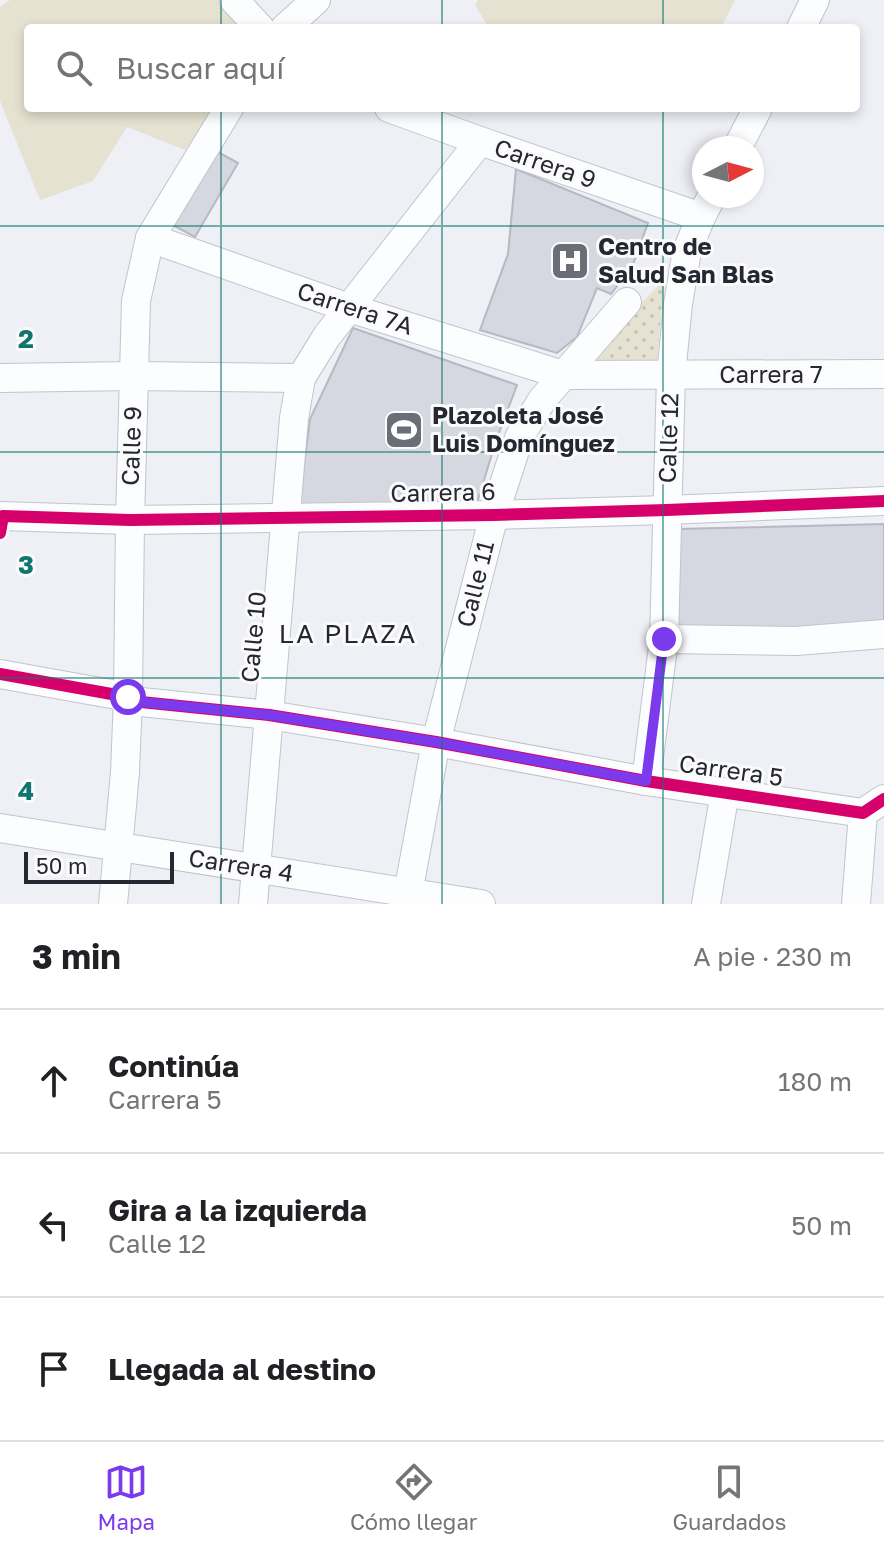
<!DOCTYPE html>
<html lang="es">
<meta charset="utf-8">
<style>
:root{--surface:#fff;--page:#f2f2f2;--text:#202124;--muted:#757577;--line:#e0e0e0;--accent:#7c3aed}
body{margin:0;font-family:"Golos Text",sans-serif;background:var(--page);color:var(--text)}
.compass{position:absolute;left:692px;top:136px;width:72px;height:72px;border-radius:50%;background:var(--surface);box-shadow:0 4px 12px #0003;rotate:84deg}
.scale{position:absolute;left:24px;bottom:20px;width:150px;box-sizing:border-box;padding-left:8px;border:4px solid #252732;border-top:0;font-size:22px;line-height:28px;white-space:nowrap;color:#252732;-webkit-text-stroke:6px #fbfbfb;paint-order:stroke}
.stop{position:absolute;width:24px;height:24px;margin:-18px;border:6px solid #7c3aed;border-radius:50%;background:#fff}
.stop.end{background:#7c3aed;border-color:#fff;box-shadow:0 2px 8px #0008}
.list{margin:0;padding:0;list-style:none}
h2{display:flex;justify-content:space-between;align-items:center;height:104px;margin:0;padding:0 32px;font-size:34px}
h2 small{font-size:26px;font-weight:400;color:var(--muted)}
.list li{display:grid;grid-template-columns:52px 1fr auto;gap:24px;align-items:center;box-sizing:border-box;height:144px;padding:0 32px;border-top:2px solid var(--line)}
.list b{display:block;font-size:30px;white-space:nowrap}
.list p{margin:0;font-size:26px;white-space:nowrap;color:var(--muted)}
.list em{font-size:26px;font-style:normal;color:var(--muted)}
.icon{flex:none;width:44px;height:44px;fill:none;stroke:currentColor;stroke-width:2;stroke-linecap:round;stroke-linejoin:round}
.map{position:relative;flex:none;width:884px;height:904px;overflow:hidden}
.search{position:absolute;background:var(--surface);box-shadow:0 4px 12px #0003;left:24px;right:24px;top:24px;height:88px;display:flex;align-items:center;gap:20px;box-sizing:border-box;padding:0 28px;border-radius:8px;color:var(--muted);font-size:30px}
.sheet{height:536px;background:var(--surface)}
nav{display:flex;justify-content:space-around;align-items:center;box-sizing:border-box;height:112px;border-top:2px solid var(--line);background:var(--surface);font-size:22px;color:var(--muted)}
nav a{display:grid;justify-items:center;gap:4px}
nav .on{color:var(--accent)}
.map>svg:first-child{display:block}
.green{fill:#e5e2d1}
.park{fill:url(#park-dots)}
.building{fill:#d6d8e1;stroke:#b7b8c1;stroke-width:2}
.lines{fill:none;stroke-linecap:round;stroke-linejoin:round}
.minor-casing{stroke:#c2c4cc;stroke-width:30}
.minor{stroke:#fcfdfe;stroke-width:28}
.cycleway-casing{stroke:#fbfbfb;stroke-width:17}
.cycleway{stroke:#d6006c;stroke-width:12}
.route{stroke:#7c3aed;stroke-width:10}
.grid{fill:none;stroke:#0f766e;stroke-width:2;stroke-opacity:0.55}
.labels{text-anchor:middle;stroke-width:6;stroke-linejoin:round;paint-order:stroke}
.street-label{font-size:24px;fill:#252732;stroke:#fbfbfb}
.poi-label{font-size:24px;font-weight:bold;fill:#252732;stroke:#fbfbfb;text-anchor:start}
.neighbourhood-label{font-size:26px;letter-spacing:2px;fill:#252732;stroke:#fbfbfb}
.grid-label{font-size:26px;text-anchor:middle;font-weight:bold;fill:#0f766e;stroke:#fbfbfb;stroke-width:6;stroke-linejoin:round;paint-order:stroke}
</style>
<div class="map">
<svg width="884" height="904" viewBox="0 0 884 904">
<defs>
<pattern id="park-dots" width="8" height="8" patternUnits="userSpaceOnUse" patternTransform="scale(2)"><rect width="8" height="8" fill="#e5e2d1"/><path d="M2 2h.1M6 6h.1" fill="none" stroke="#c4c2b4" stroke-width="1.8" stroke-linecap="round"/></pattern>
</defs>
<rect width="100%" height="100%" fill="#eef0f6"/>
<g class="green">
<polygon points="10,0 220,0 246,28 28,28 28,108 214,108 185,150 127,127 93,181 40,200 0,101 0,7"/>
<polygon points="478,0 735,0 721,28 489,28 475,5"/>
</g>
<polygon class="park" points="664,280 657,362 583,363"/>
<g class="building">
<polygon points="214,150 238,163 195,237 169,223"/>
<polygon points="516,169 648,223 632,267 611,294 597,288 577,337 557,353 480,330 508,254"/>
<polygon points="353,328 517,385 496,441 476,506 298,512 310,419"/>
<polygon points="884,524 884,624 821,627 678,630 678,529"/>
</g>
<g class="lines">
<defs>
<g id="minor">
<polyline points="234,0 260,28"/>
<polyline points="285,28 316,0"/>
<polyline points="801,28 815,0"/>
<polyline points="389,108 480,141 701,217"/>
<polyline points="737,148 758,108"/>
<polyline points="150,238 349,308 563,375 884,374"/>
<polyline points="0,378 134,376 301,378"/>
<polyline points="0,516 130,520 494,515 667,510 884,501"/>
<polyline points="664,639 796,641 884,634"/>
<polyline points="0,674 128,697 141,702 269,715 436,742 646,781 863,813 884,799"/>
<polyline points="646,781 664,639 671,375 678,304 687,251 701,217 712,196"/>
<polyline points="0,828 481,904"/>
<polyline points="113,904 125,772 128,697 130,520 136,301 150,238 229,108"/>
<polyline points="253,904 294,418 301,378 327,336 480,141"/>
<polyline points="407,904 408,893 436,742 494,515 519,438 542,400 627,302"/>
<polyline points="706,904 725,792"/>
<polyline points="856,904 863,813"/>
</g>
</defs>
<use href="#minor" class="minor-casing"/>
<use href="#minor" class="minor"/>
<defs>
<g id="cycleway">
<polyline points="0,533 3,516 130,520 494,515 667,510 884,501"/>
<polyline points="0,674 128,697 141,702 269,715 436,742 646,781 863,813 884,799"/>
</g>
</defs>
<use href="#cycleway" class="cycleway-casing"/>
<use href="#cycleway" class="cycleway"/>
</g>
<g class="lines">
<polyline class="route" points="128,697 141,702 269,715 436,742 646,781 664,639"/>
</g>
<path class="grid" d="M221 0V28M442 0V28M663 0V28M221 108V904M442 108V904M663 108V904M0 226H884M0 452H884M0 678H884"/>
<defs>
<symbol id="hospital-square" viewBox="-11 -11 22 22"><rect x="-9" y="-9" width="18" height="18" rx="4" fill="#6b6d77" stroke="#fbfbfb"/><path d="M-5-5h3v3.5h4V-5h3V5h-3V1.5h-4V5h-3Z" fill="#fff"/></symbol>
<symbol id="stadium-square" viewBox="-11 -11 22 22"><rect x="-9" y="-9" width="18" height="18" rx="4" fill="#6b6d77" stroke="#fbfbfb"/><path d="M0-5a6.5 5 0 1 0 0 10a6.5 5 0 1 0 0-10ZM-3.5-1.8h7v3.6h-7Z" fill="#fff"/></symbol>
</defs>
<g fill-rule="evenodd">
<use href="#hospital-square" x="548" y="239" width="44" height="44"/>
<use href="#stadium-square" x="382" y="408" width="44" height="44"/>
</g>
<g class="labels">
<g class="street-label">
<text transform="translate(545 164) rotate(19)" y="8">Carrera 9</text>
<text transform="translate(355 309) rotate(18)" y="8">Carrera 7A</text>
<text x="771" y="383">Carrera 7</text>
<text transform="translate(669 438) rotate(-88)" y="8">Calle 12</text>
<text transform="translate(132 446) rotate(-88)" y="8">Calle 9</text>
<text transform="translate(443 493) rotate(-1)" y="8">Carrera 6</text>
<text transform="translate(476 584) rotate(-76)" y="8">Calle 11</text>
<text transform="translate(254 637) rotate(-85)" y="8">Calle 10</text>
<text transform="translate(731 771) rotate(8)" y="8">Carrera 5</text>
<text transform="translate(241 866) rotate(9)" y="8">Carrera 4</text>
</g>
<g class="poi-label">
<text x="598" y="255">Centro de<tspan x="598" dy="28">Salud San Blas</tspan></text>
<text x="432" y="424">Plazoleta José<tspan x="432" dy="28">Luis Domínguez</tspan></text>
</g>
<g class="neighbourhood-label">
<text x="348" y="643">LA PLAZA</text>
</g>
</g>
<g class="grid-label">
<text x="26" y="348">2</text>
<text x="26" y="574">3</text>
<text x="26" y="800">4</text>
</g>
</svg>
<svg class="compass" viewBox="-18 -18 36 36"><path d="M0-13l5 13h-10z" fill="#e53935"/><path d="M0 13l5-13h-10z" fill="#757577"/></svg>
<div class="scale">50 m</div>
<div class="stop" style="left:128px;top:697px"></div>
<div class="stop end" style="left:664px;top:639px"></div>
<div class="search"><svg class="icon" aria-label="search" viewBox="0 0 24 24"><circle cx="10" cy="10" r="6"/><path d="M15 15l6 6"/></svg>Buscar aquí</div>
</div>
<section class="sheet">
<h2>3 min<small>A pie · 230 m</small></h2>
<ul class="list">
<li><svg class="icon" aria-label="ahead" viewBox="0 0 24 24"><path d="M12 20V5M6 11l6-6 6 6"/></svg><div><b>Continúa</b><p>Carrera 5</p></div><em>180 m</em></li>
<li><svg class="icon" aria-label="left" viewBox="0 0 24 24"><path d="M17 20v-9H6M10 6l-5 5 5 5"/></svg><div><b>Gira a la izquierda</b><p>Calle 12</p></div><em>50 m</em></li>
<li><svg class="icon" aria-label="arrive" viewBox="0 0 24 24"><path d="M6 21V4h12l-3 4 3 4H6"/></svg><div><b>Llegada al destino</b></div></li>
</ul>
</section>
<nav>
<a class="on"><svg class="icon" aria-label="map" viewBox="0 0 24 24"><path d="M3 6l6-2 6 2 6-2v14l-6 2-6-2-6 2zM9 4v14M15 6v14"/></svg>Mapa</a>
<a><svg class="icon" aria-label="directions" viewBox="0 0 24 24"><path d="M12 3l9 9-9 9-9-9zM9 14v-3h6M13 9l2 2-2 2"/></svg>Cómo llegar</a>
<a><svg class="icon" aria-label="saved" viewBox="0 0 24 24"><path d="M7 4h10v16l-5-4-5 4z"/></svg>Guardados</a>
</nav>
